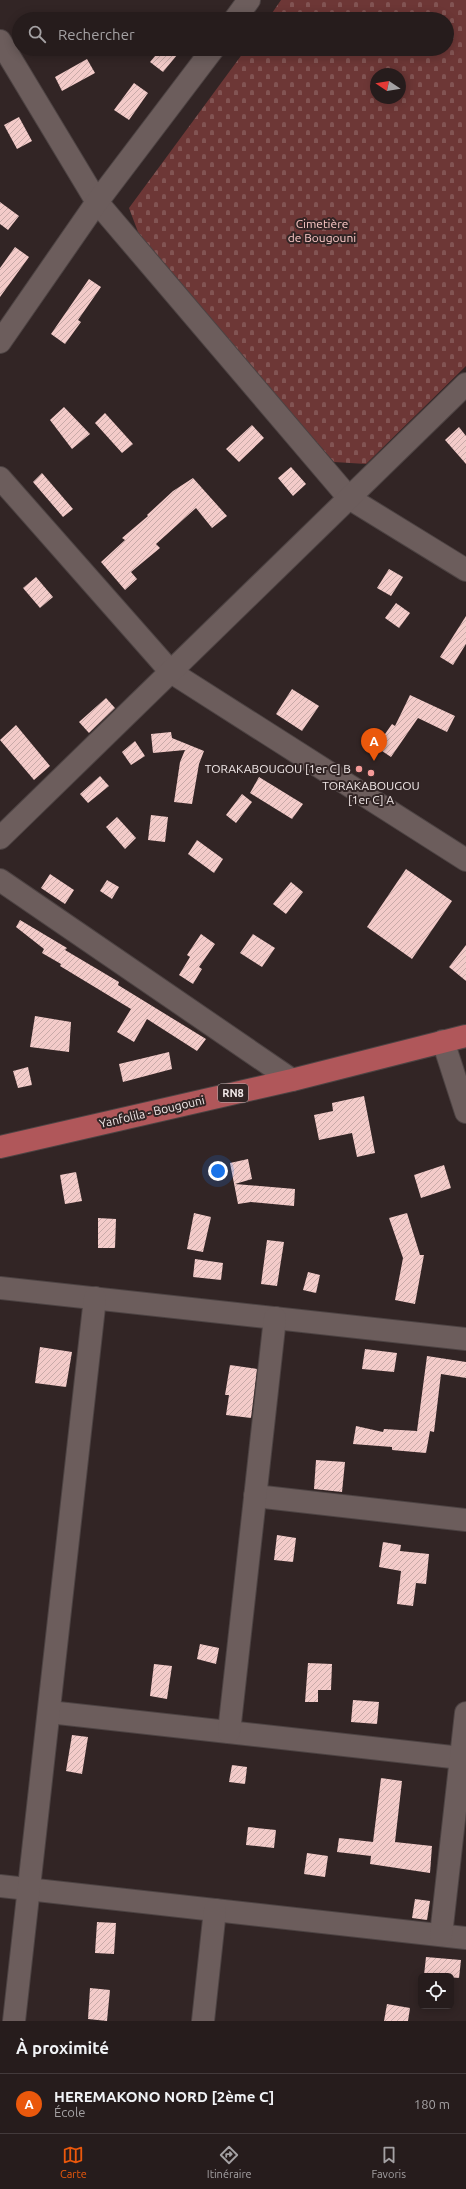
<!DOCTYPE html>
<html lang="fr">
<meta charset="utf-8">
<style>
:root{--surface:#261c1c;--page:#322929;--text:#f1f3f6;--muted:#a4a1a3;--line:#423a3b;--accent:#ea580c}
body{margin:0;font-family:Ubuntu,sans-serif;background:var(--page);color:var(--text)}
.controls{position:absolute;right:12px;bottom:12px;display:grid;overflow:hidden;border-radius:6px;box-shadow:0 2px 10px #0003}
.controls button{width:36px;height:36px;display:grid;place-items:center;padding:0;border:0;border-bottom:1px solid var(--line);background:var(--surface);color:var(--text);font:20px sans-serif}
.compass{position:absolute;left:370px;top:68px;width:36px;height:36px;border-radius:50%;background:var(--surface);box-shadow:0 2px 10px #0003;rotate:282deg}
.you{position:absolute;left:218px;top:1171px;width:14px;height:14px;margin:-10px;border:3px solid #fff;border-radius:50%;background:#1a73e8;box-shadow:0 0 0 6px #1a73e833}
.badge{display:grid;place-items:center;width:26px;height:26px;border-radius:50%;background:var(--accent);color:#fff;font-size:13px;font-weight:700}
.pin{position:absolute;translate:-50% -33px;filter:drop-shadow(0 1px 2px #0008)}
.pin::after{content:'';position:absolute;top:21px;width:14px;height:12px;background:inherit;clip-path:polygon(0 0,100% 0,50% 100%)}
.list{margin:0;padding:0;list-style:none}
h2{display:flex;justify-content:space-between;align-items:center;height:52px;margin:0;padding:0 16px;font-size:17px}
h2 small{font-size:13px;font-weight:400;color:var(--muted)}
.list li{display:grid;grid-template-columns:26px 1fr auto;gap:12px;align-items:center;box-sizing:border-box;height:60px;padding:0 16px;border-top:1px solid var(--line)}
.list b{display:block;font-size:15px;white-space:nowrap}
.list p{margin:0;font-size:13px;white-space:nowrap;color:var(--muted)}
.list em{font-size:13px;font-style:normal;color:var(--muted)}
.icon{flex:none;width:22px;height:22px;fill:none;stroke:currentColor;stroke-width:2;stroke-linecap:round;stroke-linejoin:round}
.map{position:relative;flex:none;width:466px;height:2021px;overflow:hidden}
.search{position:absolute;background:var(--surface);box-shadow:0 2px 10px #0003;left:12px;right:12px;top:12px;height:44px;display:flex;align-items:center;gap:10px;box-sizing:border-box;padding:0 14px;border-radius:22px;color:var(--muted);font-size:15px}
.sheet{height:112px;background:var(--surface)}
nav{display:flex;justify-content:space-around;align-items:center;box-sizing:border-box;height:56px;border-top:1px solid var(--line);background:var(--surface);font-size:11px;color:var(--muted)}
nav a{display:grid;justify-items:center;gap:2px}
nav .on{color:var(--accent)}
.map>svg:first-child{display:block}
.cemetery{fill:url(#cemetery-stones);fill-rule:evenodd}
.building{fill:url(#building-hatch)}
.lines{fill:none;stroke-linecap:round;stroke-linejoin:round}
.minor-casing{stroke:#4d4343;stroke-width:24}
.major-casing{stroke:#4d4343;stroke-width:24}
.minor{stroke:#6c5d5c;stroke-width:22}
.major{stroke:#b0575a;stroke-width:22}
.poi-dot{fill:#f59b99;stroke:#322525;stroke-width:1.5}
.labels{text-anchor:middle;stroke-width:4;stroke-linejoin:round;paint-order:stroke}
.shield{fill:#322525;stroke:#b8aeae;stroke-width:1}
.shield-label{font-size:11px;font-weight:bold;fill:#f2e9e9}
.park-label{font-size:12px;fill:#fcc9c7;stroke:#322525}
.poi-label{font-size:12px;fill:#f2e9e9;stroke:#322525;text-anchor:end}
.street-label{font-size:12px;fill:#f2e9e9;stroke:#322525}
</style>
<div class="map">
<svg width="466" height="2021" viewBox="0 0 466 2021">
<defs>
<pattern id="cemetery-stones" width="16" height="16" patternUnits="userSpaceOnUse"><rect width="16" height="16" fill="#6d3736"/><path d="M2 7V4a2 2 0 0 1 4 0v3zM10 15v-3a2 2 0 0 1 4 0v3z" fill="#825453"/></pattern>
<pattern id="building-hatch" width="6" height="6" patternUnits="userSpaceOnUse"><rect width="6" height="6" fill="#f3cbc9"/><path d="M-1 1l2-2M0 6l6-6M5 7l2-2" fill="none" stroke="#c8aaa8"/></pattern>
</defs>
<rect width="100%" height="100%" fill="#322525"/>
<path class="cemetery" d="M281 0H466V366L366 464 334 462 141 240 129 208 246 49H447V19H268ZM376 74H400V98H376Z"/>
<g class="building">
<polygon points="161,49 182,49 163,72 150,62"/>
<polygon points="87,59 95,73 62,91 55,77"/>
<polygon points="134,83 148,93 129,120 114,110"/>
<polygon points="19,117 32,141 17,149 4,125"/>
<polygon points="0,202 19,216 8,230 0,224"/>
<polygon points="15,247 29,257 0,297 0,268"/>
<polygon points="89,279 101,287 78,320 81,322 65,344 51,334"/>
<polygon points="64,407 90,434 72,449 50,420"/>
<polygon points="105,413 133,444 122,453 95,423"/>
<polygon points="252,425 264,438 239,462 226,449"/>
<polygon points="459,427 466,436 466,464 445,440"/>
<polygon points="291,467 306,484 293,496 278,478"/>
<polygon points="42,473 73,509 63,517 33,482"/>
<polygon points="193,478 227,516 212,528 196,508 156,544 160,548 131,572 137,579 125,590 101,562 125,540 122,538 148,516 147,515 173,491"/>
<polygon points="389,569 403,577 391,596 377,588"/>
<polygon points="36,577 53,597 40,608 23,588"/>
<polygon points="396,603 410,613 399,628 385,618"/>
<polygon points="466,616 466,644 453,665 440,657"/>
<polygon points="292,689 319,706 302,731 276,714"/>
<polygon points="410,695 455,716 447,732 418,718 391,757 376,747 392,724 395,726"/>
<polygon points="106,698 115,708 89,733 79,722"/>
<polygon points="16,725 50,766 34,780 0,740"/>
<polygon points="171,732 172,738 204,751 199,764 192,804 174,802 180,762 185,750 153,753 151,734"/>
<polygon points="135,741 145,756 131,765 122,752"/>
<polygon points="100,776 109,786 88,803 80,794"/>
<polygon points="259,777 303,804 292,819 250,793"/>
<polygon points="242,794 252,802 236,823 226,815"/>
<polygon points="151,815 168,817 165,842 148,840"/>
<polygon points="117,817 136,838 125,849 106,827"/>
<polygon points="197,840 223,859 214,873 188,854"/>
<polygon points="406,869 452,901 412,959 367,927"/>
<polygon points="50,874 74,890 65,904 41,888"/>
<polygon points="107,880 119,887 112,899 100,891"/>
<polygon points="291,882 303,892 286,914 273,904"/>
<polygon points="20,920 67,948 65,950 119,982 118,985 206,1039 197,1051 147,1019 134,1042 117,1032 131,1009 60,966 61,964 42,953 44,949 16,927"/>
<polygon points="201,934 215,944 199,967 202,969 193,984 179,975 190,957 187,955"/>
<polygon points="253,934 275,948 262,967 240,953"/>
<polygon points="466,945 466,981 449,967"/>
<polygon points="35,1016 71,1022 69,1052 30,1047"/>
<polygon points="169,1052 172,1069 123,1082 119,1064"/>
<polygon points="28,1067 32,1085 18,1088 13,1071"/>
<polygon points="364,1096 375,1153 357,1157 352,1133 319,1140 314,1115 333,1111 332,1103"/>
<polygon points="248,1159 252,1179 235,1184 295,1189 294,1206 251,1202 238,1204 230,1163"/>
<polygon points="444,1165 451,1188 421,1198 414,1175"/>
<polygon points="76,1172 82,1201 65,1204 60,1175"/>
<polygon points="194,1213 211,1217 203,1252 187,1249"/>
<polygon points="407,1213 420,1255 424,1255 415,1304 395,1300 403,1258 389,1218"/>
<polygon points="98,1218 116,1219 115,1248 98,1248"/>
<polygon points="267,1240 284,1242 277,1286 261,1284"/>
<polygon points="195,1259 223,1263 221,1280 193,1277"/>
<polygon points="308,1272 320,1275 316,1293 303,1290"/>
<polygon points="40,1347 72,1352 66,1387 35,1383"/>
<polygon points="365,1349 397,1353 394,1372 362,1369"/>
<polygon points="427,1356 466,1362 466,1378 441,1374 434,1432 430,1431 426,1453 392,1450 392,1447 353,1444 356,1426 383,1432 384,1429 417,1431"/>
<polygon points="230,1365 257,1369 251,1418 226,1415 229,1395 225,1395"/>
<polygon points="316,1460 345,1462 342,1492 314,1489"/>
<polygon points="277,1535 296,1538 293,1562 274,1560"/>
<polygon points="383,1542 401,1545 400,1551 429,1554 426,1584 416,1583 413,1606 397,1604 401,1571 379,1567"/>
<polygon points="200,1644 219,1648 216,1664 197,1659"/>
<polygon points="308,1663 332,1664 331,1690 318,1690 318,1702 305,1702"/>
<polygon points="154,1664 172,1666 167,1699 150,1696"/>
<polygon points="353,1700 379,1702 377,1724 351,1722"/>
<polygon points="72,1735 88,1737 82,1774 66,1771"/>
<polygon points="232,1765 247,1767 245,1784 229,1782"/>
<polygon points="381,1778 402,1781 395,1842 432,1846 430,1873 370,1864 371,1856 337,1852 339,1838 373,1842"/>
<polygon points="248,1827 276,1830 274,1848 246,1845"/>
<polygon points="307,1853 328,1856 325,1877 304,1874"/>
<polygon points="415,1899 430,1901 427,1920 412,1918"/>
<polygon points="97,1922 116,1923 114,1954 95,1953"/>
<polygon points="426,1957 461,1960 459,1978 424,1975"/>
<polygon points="90,1988 110,1990 107,2021 88,2019"/>
<polygon points="387,2004 410,2008 408,2021 384,2021"/>
</g>
<g class="lines">
<defs>
<g id="minor">
<polyline points="235,19 249,0"/>
<polyline points="0,41 97,202 349,498 466,570"/>
<polyline points="0,342 97,202 213,49"/>
<polyline points="0,478 171,672 466,860"/>
<polyline points="0,838 466,384"/>
<polyline points="0,880 292,1080"/>
<polyline points="443,1041 466,1112"/>
<polyline points="0,1288 466,1339"/>
<polyline points="255,1496 466,1520"/>
<polyline points="49,1712 461,1758"/>
<polyline points="229,1732 275,1318"/>
<polyline points="0,1886 466,1938"/>
<polyline points="441,1935 466,1713"/>
<polyline points="14,2021 95,1298"/>
<polyline points="203,2021 215,1910"/>
</g>
<polyline id="major" points="0,1147 292,1080 466,1036"/>
</defs>
<use href="#minor" class="minor-casing"/>
<use href="#major" class="major-casing"/>
<use href="#minor" class="minor"/>
<use href="#major" class="major"/>
</g>
<g class="poi-dot">
<circle cx="359" cy="769" r="4"/>
<circle cx="371" cy="773" r="4"/>
</g>
<g class="labels">
<rect class="shield" x="218" y="1084" width="30" height="18" rx="3"/>
<g class="shield-label">
<text x="233" y="1097">RN8</text>
</g>
<g class="park-label">
<text x="322" y="228">Cimetière<tspan x="322" dy="14">de Bougouni</tspan></text>
</g>
<g class="poi-label">
<text x="351" y="773">TORAKABOUGOU [1er C] B</text>
<text x="371" y="790" text-anchor="middle">TORAKABOUGOU<tspan x="371" dy="14">[1er C] A</tspan></text>
</g>
<g class="street-label">
<text transform="translate(152 1112) rotate(-13)" y="4">Yanfolila - Bougouni</text>
</g>
</g>
</svg>
<div class="controls">
<button><svg class="icon" aria-label="locate" viewBox="0 0 24 24"><circle cx="12" cy="12" r="6"/><path d="M12 2v4M12 18v4M2 12h4M18 12h4"/></svg></button>
</div>
<svg class="compass" viewBox="-18 -18 36 36"><path d="M0-13l5 13h-10z" fill="#e53935"/><path d="M0 13l5-13h-10z" fill="#a4a1a3"/></svg>
<div class="you"></div>
<div class="pin badge" style="left:374px;top:761px">A</div>
<div class="search"><svg class="icon" aria-label="search" viewBox="0 0 24 24"><circle cx="10" cy="10" r="6"/><path d="M15 15l6 6"/></svg>Rechercher</div>
</div>
<section class="sheet">
<h2>À proximité<small></small></h2>
<ul class="list">
<li><span class="badge">A</span><div><b>HEREMAKONO NORD [2ème C]</b><p>École</p></div><em>180 m</em></li>
</ul>
</section>
<nav>
<a class="on"><svg class="icon" aria-label="map" viewBox="0 0 24 24"><path d="M3 6l6-2 6 2 6-2v14l-6 2-6-2-6 2zM9 4v14M15 6v14"/></svg>Carte</a>
<a><svg class="icon" aria-label="directions" viewBox="0 0 24 24"><path d="M12 3l9 9-9 9-9-9zM9 14v-3h6M13 9l2 2-2 2"/></svg>Itinéraire</a>
<a><svg class="icon" aria-label="saved" viewBox="0 0 24 24"><path d="M7 4h10v16l-5-4-5 4z"/></svg>Favoris</a>
</nav>
